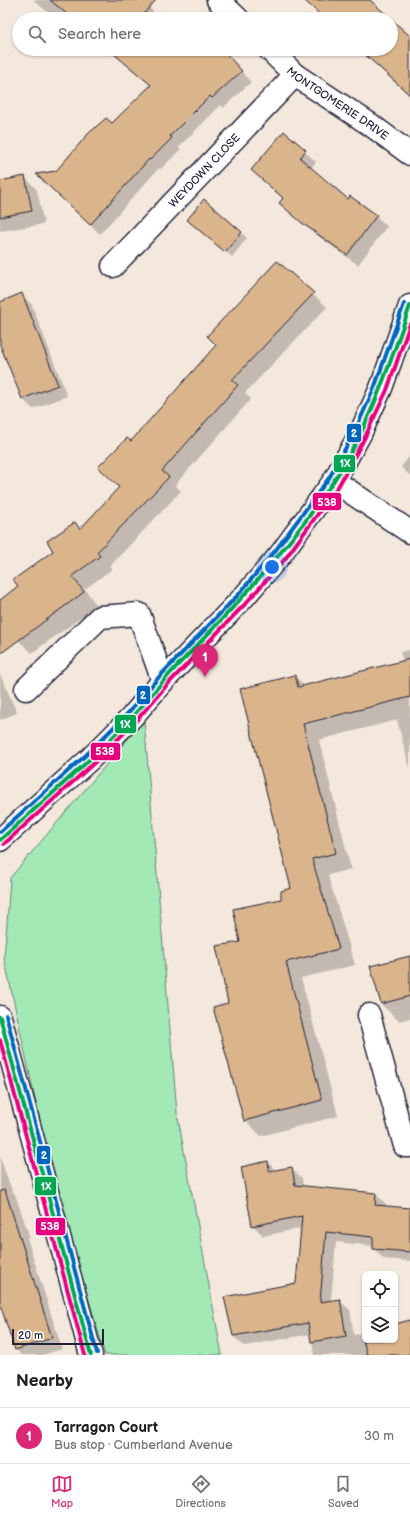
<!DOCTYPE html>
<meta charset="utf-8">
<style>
:root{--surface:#fff;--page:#f6f6f6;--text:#202124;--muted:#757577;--line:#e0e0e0;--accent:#db2777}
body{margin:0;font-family:"Balsamiq Sans",sans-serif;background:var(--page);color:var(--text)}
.controls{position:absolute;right:12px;bottom:12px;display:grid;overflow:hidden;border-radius:6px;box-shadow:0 1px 3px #0004}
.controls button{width:36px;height:36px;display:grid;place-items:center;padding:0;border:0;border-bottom:1px solid var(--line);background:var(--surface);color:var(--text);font:20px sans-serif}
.scale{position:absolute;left:12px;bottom:10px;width:92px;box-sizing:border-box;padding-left:4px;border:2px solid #22223b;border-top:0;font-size:11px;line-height:14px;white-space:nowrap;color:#22223b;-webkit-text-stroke:3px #fff;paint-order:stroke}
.you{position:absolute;left:272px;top:567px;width:14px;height:14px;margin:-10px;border:3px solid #fff;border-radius:50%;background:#1a73e8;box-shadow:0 0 0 6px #1a73e833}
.badge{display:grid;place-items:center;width:26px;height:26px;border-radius:50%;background:var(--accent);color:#fff;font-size:13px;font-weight:700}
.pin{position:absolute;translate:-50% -33px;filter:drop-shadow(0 1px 2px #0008)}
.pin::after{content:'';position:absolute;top:21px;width:14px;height:12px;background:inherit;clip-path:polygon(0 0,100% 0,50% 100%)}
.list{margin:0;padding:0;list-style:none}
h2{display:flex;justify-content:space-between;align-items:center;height:52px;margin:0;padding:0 16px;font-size:17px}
h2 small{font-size:13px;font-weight:400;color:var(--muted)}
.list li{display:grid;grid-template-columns:26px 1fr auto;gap:12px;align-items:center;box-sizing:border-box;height:56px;padding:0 16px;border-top:1px solid var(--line)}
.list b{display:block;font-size:15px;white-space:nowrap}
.list p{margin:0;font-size:13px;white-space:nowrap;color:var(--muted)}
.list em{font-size:13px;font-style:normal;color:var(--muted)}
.icon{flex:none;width:22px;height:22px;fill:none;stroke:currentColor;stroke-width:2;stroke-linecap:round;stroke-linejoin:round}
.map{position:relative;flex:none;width:410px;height:1355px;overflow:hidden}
.search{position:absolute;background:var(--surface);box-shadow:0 1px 3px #0004;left:12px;right:12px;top:12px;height:44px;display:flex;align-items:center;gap:10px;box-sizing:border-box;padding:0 14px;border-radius:22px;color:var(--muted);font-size:15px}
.sheet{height:108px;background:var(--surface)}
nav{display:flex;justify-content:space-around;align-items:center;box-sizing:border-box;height:56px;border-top:1px solid var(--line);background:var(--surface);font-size:11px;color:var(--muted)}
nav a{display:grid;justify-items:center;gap:2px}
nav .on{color:var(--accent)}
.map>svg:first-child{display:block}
.green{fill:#a2e9b6;stroke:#628678}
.shadow{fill:#0003}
.building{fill:#dab48b;stroke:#22223b}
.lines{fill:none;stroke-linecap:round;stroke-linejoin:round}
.minor-casing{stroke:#22223b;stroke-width:25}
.major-casing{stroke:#22223b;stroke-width:25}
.minor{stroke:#fff;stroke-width:22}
.major{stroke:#fff;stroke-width:22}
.bus-1-casing{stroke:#fff;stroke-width:7}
.bus-2-casing{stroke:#fff;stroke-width:7}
.bus-3-casing{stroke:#fff;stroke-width:7}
.bus-1{stroke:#00a651;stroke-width:4}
.bus-2{stroke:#e5007d;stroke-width:4}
.bus-3{stroke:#0065bd;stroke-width:4}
.labels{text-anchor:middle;stroke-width:4;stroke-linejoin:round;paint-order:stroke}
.street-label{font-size:11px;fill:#22223b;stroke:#fff}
.line-badge{stroke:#fff;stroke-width:1.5}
.badge-label{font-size:11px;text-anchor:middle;font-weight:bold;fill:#fff}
</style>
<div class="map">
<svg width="410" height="1355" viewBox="0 0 410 1355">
<rect width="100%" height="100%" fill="#f4e8dc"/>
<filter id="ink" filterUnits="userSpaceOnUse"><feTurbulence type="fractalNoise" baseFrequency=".025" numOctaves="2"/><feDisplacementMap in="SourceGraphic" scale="8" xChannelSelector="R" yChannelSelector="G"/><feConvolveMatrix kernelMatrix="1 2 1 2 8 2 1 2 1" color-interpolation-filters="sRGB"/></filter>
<g filter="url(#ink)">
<polygon class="green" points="144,720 177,1113 222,1355 105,1355 50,1167 4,957 7,924 10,878"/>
<g class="shadow">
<polygon points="33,0 141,0 159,17 158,19 56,19"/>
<polygon points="391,20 410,37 410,96 358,49 391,49"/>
<polygon points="108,49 221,49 251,82 223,108 221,105 179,147 181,149 161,169 159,168 100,234 48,184 56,172 112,124 151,85"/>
<polygon points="284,132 316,162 311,168 348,201 376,216 387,226 358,265 314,233 291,213 284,199 252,170"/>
<polygon points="25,177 37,190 44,224 0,231 0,182"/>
<polygon points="204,200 247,238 232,257 194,225"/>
<polygon points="277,262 327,307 245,393 251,399 175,485 181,491 110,566 112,569 85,589 97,606 32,653 18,640 0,612 0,601 19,586 55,551 74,523 81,530 120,488 131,443 217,345"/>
<polygon points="21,294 32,305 67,396 33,409 22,399 0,342 0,303"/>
<polygon points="410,456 410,476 401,467"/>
<polygon points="410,650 410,770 397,720 319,740 351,869 328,875 355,965 301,978 338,1116 261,1136 245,1120 229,1004 241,943 292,888 295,676 305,687 403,662 400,652"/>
<polygon points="0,674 17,713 0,720"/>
<polygon points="410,957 410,1018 399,1021 381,1004"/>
<polygon points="0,1157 12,1191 15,1194 30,1238 27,1238 62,1349 42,1355 21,1355 16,1349 0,1301"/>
<polygon points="268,1162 276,1171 291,1168 302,1178 303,1187 376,1194 386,1204 386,1207 410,1209 410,1261 384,1259 374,1249 374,1246 336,1242 331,1301 339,1300 350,1310 354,1335 365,1332 365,1340 395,1340 395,1325 410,1322 410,1355 314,1355 311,1334 244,1346 233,1336 226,1297 297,1284 302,1228 263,1236 253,1225"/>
</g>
<g class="building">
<polygon points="50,0 156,0 139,19 73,19"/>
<polygon points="304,0 370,0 410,36 410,95 359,49 391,49 391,19 325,19"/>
<polygon points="108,49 222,49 242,71 212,98 210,96 170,136 172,138 150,160 149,159 90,225 36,174 56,171 88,134 106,118 112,123 151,85"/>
<polygon points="284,131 306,150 300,158 348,199 350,196 377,215 347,255 302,223 279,203 283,198 251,170"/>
<polygon points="25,176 32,211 0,217 0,181"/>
<polygon points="204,199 242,232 225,252 187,220"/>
<polygon points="277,261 314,293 232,380 238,385 162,471 169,477 97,552 100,556 72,576 84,592 0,654 0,600 18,586 13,580 53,551 47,541 75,522 80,529 119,487 98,467 127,438 131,441 216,345 207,336"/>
<polygon points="22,293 58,385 22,399 0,345 0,302"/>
<polygon points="410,659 410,697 303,724 336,853 312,859 339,949 286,962 322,1100 244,1121 213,1007 228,1003 216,946 240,942 233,909 281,899 281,891 291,888 240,689 295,675 298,687"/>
<polygon points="410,956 410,996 381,1004 370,966"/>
<polygon points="268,1161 269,1171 292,1167 295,1185 376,1193 375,1205 410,1208 410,1252 373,1249 373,1237 326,1232 320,1302 340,1299 346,1336 311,1342 308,1323 233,1336 224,1297 296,1283 302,1216 252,1226 241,1167"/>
<polygon points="5,1190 52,1338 15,1350 0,1304 0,1191"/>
<polygon points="410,1320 410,1355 367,1355 361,1332 365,1331 365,1340 395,1340 395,1324"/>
</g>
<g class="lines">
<defs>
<g id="minor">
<polyline points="218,0 238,19"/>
<path id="s1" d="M269 49 295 75 371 125 410 154"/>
<path id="s2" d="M113 266 295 75"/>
<polyline points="334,481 410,532"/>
<polyline points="26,689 100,617 139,614 163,681"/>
<polyline points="0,840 90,759 131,718 163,681 242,599 280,555 334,481 360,434 381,388 410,306"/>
<polyline points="369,1015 405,1146 410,1146"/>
</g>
<polyline id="major" points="0,1017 91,1355"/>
</defs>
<use href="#minor" class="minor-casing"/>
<use href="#major" class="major-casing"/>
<use href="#minor" class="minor"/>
<use href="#major" class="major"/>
<defs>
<g id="bus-1">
<path d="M0 840C44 800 90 762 131 718 146 702 160 684 176 667 233 609 288 550 333 482 369 428 389 366 410 306"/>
<polyline points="0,1017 91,1355"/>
</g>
<g id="bus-2">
<polyline points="4,844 94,763 135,722 167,685 246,603 285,559 339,485 365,437 387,390 410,324"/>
<polyline points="0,1040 85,1355"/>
</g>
<g id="bus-3">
<polyline points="0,832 86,755 127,714 159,677 238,595 275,551 329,478 355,431 375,386 404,304"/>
<polyline points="6,1015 97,1353"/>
</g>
</defs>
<use href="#bus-1" class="bus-1-casing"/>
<use href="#bus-2" class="bus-2-casing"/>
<use href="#bus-3" class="bus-3-casing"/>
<use href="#bus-1" class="bus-1"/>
<use href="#bus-2" class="bus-2"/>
<use href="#bus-3" class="bus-3"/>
</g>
</g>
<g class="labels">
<g class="street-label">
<text dy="4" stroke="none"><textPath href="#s1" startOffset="88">MONTGOMERIE DRIVE</textPath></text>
<text dy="4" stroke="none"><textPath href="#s2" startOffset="132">WEYDOWN CLOSE</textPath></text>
</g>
</g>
<g class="line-badge">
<rect x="346" y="423" width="16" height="20" rx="4" fill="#0065bd"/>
<rect x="333" y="454" width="23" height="19" rx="4" fill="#00a651"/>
<rect x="312" y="492" width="30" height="19" rx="4" fill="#e5007d"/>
<rect x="136" y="685" width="15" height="20" rx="4" fill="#0065bd"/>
<rect x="114" y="714" width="23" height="20" rx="4" fill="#00a651"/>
<rect x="90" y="742" width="31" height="19" rx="4" fill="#e5007d"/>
<rect x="36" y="1145" width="15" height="20" rx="4" fill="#0065bd"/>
<rect x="34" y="1176" width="23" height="20" rx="4" fill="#00a651"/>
<rect x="35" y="1217" width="31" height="19" rx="4" fill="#e5007d"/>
</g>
<g class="badge-label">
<text x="354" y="437">2</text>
<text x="345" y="467">1X</text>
<text x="327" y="506">538</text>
<text x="143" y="699">2</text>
<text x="125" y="728">1X</text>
<text x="105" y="755">538</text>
<text x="44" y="1159">2</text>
<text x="46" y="1190">1X</text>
<text x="50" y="1230">538</text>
</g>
</svg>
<div class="controls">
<button><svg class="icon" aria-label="locate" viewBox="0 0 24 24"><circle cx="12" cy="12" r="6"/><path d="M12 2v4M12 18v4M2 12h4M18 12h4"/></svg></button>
<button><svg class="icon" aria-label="layers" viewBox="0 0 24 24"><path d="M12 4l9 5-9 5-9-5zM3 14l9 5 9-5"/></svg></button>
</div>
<div class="scale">20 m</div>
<div class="you"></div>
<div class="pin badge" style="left:205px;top:677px">1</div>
<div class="search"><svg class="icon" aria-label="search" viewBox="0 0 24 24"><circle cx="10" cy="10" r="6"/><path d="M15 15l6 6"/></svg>Search here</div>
</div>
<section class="sheet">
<h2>Nearby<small></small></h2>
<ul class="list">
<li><span class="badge">1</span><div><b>Tarragon Court</b><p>Bus stop · Cumberland Avenue</p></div><em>30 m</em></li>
</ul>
</section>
<nav>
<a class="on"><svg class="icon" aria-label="map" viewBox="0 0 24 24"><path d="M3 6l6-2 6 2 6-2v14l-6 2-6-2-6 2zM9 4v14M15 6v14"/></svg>Map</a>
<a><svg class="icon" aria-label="directions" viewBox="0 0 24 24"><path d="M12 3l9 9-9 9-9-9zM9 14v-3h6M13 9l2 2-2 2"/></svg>Directions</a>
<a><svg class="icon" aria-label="saved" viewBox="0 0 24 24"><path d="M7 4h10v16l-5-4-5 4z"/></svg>Saved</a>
</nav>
